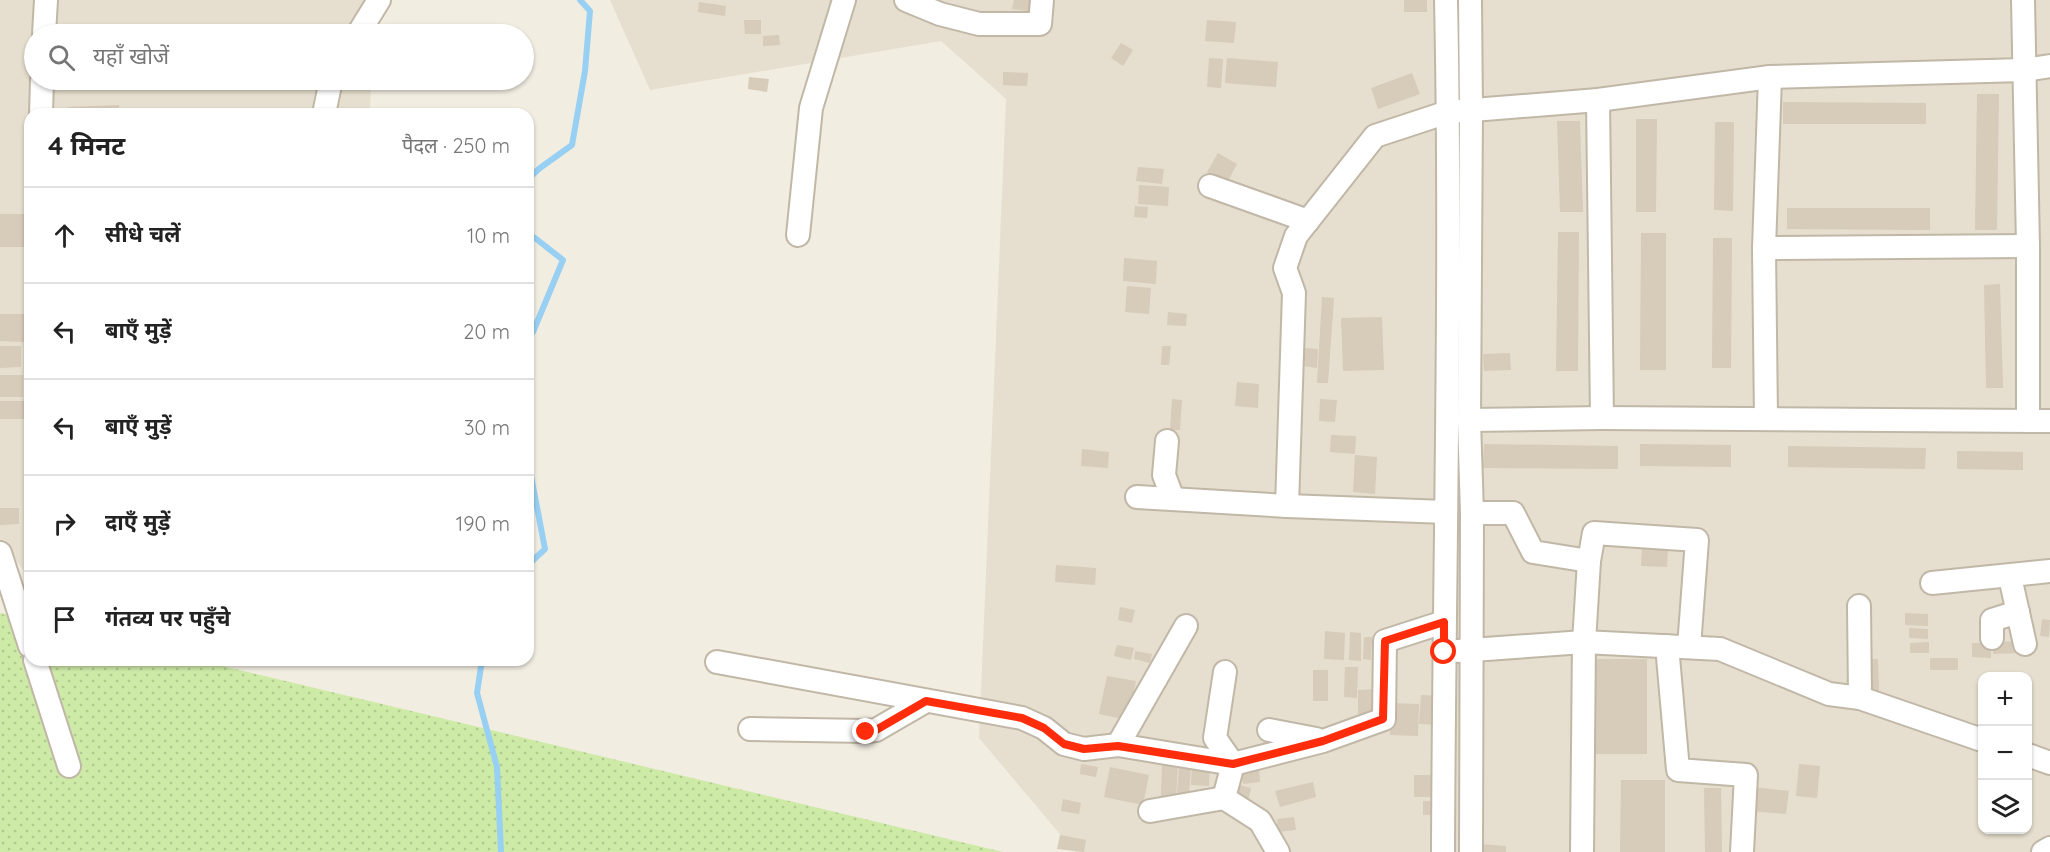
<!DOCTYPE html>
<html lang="hi">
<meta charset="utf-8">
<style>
:root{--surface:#fff;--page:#f6f6f6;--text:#222;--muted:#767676;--line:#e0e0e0}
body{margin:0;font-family:Quicksand,"Noto Sans Devanagari",sans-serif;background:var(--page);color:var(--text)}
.controls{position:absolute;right:18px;bottom:18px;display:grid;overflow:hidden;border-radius:12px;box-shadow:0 2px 4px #0004}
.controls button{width:54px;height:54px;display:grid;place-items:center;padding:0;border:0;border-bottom:2px solid var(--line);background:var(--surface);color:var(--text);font:30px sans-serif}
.stop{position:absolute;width:18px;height:18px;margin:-14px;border:4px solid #ff2d0b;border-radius:50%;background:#fff}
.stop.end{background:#ff2d0b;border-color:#fff;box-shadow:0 2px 6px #0008}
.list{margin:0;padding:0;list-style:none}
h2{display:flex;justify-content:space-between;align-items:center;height:78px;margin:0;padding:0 24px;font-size:26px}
h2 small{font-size:20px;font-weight:400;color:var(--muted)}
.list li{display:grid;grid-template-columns:39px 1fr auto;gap:18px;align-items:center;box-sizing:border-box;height:96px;padding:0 24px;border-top:2px solid var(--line)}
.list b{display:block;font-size:22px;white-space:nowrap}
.list em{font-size:20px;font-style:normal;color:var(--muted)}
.icon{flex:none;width:33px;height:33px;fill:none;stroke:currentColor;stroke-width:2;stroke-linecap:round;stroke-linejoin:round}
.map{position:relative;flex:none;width:2050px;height:852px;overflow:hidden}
.search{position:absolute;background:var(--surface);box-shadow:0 2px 4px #0004;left:24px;top:24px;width:510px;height:66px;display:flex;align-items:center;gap:15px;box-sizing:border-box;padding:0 21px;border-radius:33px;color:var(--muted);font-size:22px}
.panel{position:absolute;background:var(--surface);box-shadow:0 2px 4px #0004;left:24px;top:108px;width:510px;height:558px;border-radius:18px}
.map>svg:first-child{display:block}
.residential{fill:#e6dfcf;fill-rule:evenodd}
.grass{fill:url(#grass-dots)}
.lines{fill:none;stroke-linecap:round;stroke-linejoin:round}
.stream{stroke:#98d0f4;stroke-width:6}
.building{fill:#d7cbb9}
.minor-casing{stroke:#c1b7a7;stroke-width:26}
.minor{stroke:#fff;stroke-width:22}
.route{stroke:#ff2d0b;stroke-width:8}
</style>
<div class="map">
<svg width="2050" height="852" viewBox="0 0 2050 852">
<defs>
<pattern id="grass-dots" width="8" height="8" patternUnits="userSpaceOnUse" patternTransform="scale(1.5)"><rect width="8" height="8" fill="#cdeaa7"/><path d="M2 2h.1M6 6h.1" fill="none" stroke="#b1ca90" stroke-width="1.8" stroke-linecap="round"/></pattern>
</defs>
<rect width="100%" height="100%" fill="#f2ede1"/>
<g class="residential">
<polygon points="0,0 373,0 372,34 34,34 34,80 371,80 370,114 30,114 30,579 0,539"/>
<path d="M610 0H2050V852H1075L979 738 1006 99 941 41 650 90ZM1982 676H2028V830H1982Z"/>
</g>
<polygon class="grass" points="0,613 30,620 30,660 197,660 1003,852 0,852"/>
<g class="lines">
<g class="stream">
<polyline points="528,179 540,168 572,145 585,71 590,11 580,0"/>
<polyline points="528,235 535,238 563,260 533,332 528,336"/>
<polyline points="528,460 545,549 528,565"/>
<polyline points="482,660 477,693 497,767 501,852"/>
</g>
</g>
<g class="building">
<polygon points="1014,0 1036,0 1035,12 1012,9"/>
<rect x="1404" y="0" width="23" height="12"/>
<polygon points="699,2 726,6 725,16 698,12"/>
<polygon points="744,20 761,20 761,34 745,34"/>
<polygon points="1207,20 1236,22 1234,43 1205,41"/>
<polygon points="141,27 141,34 76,34 76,29"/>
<rect x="267" y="31" width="51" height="3"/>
<polygon points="779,35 780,45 763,46 763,36"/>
<polygon points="1121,43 1133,50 1123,66 1111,58"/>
<polygon points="1209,58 1223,59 1221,88 1207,87"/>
<polygon points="1227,58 1278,62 1276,87 1225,83"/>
<polygon points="1003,72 1028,73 1027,86 1003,85"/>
<polygon points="1412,73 1420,94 1378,109 1371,88"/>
<polygon points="749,77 769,79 767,92 748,89"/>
<polygon points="1977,94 1999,94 1997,230 1975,230"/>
<polygon points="1783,102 1926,103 1926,124 1783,124"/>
<polygon points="119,105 119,114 69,114 68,107"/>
<polygon points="156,108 207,109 207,114 156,114"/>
<polygon points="1636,119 1657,119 1656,212 1636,212"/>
<polygon points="1557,121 1580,121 1583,212 1560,212"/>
<polygon points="1715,122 1734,122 1733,211 1714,210"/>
<polygon points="1218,153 1237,164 1227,183 1207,172"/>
<polygon points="1138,167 1164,169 1162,184 1136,181"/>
<polygon points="1139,185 1169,187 1168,206 1138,204"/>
<polygon points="1135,206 1148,207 1147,218 1134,217"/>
<polygon points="1787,208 1930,208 1930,230 1787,229"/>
<rect x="0" y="214" width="24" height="33"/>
<polygon points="1558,232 1579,232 1578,371 1556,371"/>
<polygon points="1641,233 1666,233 1666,370 1640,370"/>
<polygon points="1713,238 1732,238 1731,368 1712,368"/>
<polygon points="1124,258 1157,261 1156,284 1123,281"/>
<polygon points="2000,284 2003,388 1986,388 1984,285"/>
<polygon points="1127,286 1151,288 1149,314 1125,312"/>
<polygon points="1322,297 1334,298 1328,383 1317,383"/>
<polygon points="1168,312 1187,314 1186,326 1167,325"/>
<polygon points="0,314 24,314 24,342 0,341"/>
<polygon points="1382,317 1384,370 1343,371 1341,318"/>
<polygon points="0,346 21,346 21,367 0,368"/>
<polygon points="1162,346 1171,346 1169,365 1161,365"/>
<polygon points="1304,348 1318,349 1317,368 1303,366"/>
<polygon points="1510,353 1511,370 1484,371 1483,354"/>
<rect x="0" y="375" width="23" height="22"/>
<polygon points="1237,382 1259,384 1258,408 1235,406"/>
<polygon points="1172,399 1182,400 1180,430 1170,430"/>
<polygon points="1320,399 1337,400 1335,422 1319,421"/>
<rect x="0" y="401" width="25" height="18"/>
<polygon points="1331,435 1356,436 1355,454 1330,452"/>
<polygon points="1484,444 1618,446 1618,469 1483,468"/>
<polygon points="1640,444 1731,445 1731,467 1640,466"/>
<polygon points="1788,446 1926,448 1925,469 1788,467"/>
<polygon points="1082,449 1109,452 1108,468 1081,466"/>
<polygon points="1957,451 2023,452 2023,470 1957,469"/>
<polygon points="1355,455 1377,457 1375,494 1353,492"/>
<polygon points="0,508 19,508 19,524 0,525"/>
<polygon points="1642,545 1668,546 1667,567 1641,566"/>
<polygon points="1056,565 1096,568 1095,585 1055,582"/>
<polygon points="1120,607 1135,610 1132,623 1118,620"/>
<polygon points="1905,613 1928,614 1928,626 1905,625"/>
<polygon points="2042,619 2050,620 2049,637 2040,636"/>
<polygon points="1909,628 1928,629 1928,639 1909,638"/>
<polygon points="1325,631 1345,633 1344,660 1324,659"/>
<polygon points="1350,632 1361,633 1361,661 1349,660"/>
<polygon points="1364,637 1372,637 1371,660 1363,659"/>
<polygon points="2021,641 2021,653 1993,654 1993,642"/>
<polygon points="1929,642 1929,653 1910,653 1910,643"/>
<polygon points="1972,643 1991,643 1991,658 1972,657"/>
<polygon points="1117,645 1134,648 1131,660 1114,656"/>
<polygon points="1135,651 1152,654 1150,663 1134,659"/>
<rect x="1930" y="658" width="28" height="12"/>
<rect x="1593" y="659" width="54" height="95"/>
<polygon points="1866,659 1878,659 1879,691 1866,691"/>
<polygon points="1345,667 1358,667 1357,698 1344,697"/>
<rect x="1313" y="670" width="15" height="31"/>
<polygon points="1107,676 1136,681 1128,720 1099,714"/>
<polygon points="1380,689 1380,714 1358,714 1358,690"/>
<polygon points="1421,695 1439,696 1438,725 1419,724"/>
<polygon points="1391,703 1419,704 1418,736 1390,735"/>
<polygon points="1192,762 1210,763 1209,786 1191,785"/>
<polygon points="1081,764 1098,767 1096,777 1080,774"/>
<polygon points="1162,764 1178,765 1176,798 1161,797"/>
<polygon points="1799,764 1820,766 1817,798 1796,796"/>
<polygon points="1179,766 1191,766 1189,795 1177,794"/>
<polygon points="1110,767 1149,775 1143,805 1104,797"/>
<polygon points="1259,769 1260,782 1243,784 1241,771"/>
<rect x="1414" y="775" width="17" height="22"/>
<polygon points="1621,780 1665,780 1665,852 1620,852"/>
<polygon points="1313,782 1316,797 1280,807 1275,791"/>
<polygon points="1236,784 1251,788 1248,801 1233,797"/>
<polygon points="1753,787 1789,791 1786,814 1750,811"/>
<polygon points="1704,788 1721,788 1722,852 1705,852"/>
<polygon points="1063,799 1081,803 1079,814 1061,811"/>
<polygon points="1423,801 1441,801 1442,815 1423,815"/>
<polygon points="1294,817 1296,830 1278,832 1277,819"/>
<polygon points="1060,835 1086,840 1084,852 1057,849"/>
<polygon points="1480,844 1506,846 1506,852 1480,852"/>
</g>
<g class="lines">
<defs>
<g id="minor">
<polyline points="906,0 940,14 979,24 1040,24 1042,0"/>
<polyline points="1470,0 1471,110 1469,420 1472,513 1471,852"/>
<polyline points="2023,0 2028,246 2028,421"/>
<polyline points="44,34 46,0"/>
<polyline points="358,34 379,0"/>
<polyline points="1598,100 1602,418"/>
<polyline points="41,114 42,80"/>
<polyline points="324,114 331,80"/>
<polyline points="1210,186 1308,221"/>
<polyline points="798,235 811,108 844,0"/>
<polyline points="1764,248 2028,246"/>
<polyline points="1766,419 1764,248 1770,77"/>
<polyline points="1469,420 1602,418 2050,421"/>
<polyline points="1167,441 1164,475 1173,499"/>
<polyline points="1137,497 1287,506 1446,512"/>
<polyline points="1287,506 1294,293 1285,268 1296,236 1375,136 1448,112 1598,100 1770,77 2024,70 2050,66"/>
<polyline points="1472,513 1513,513 1533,552 1589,561"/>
<polyline points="0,553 30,646"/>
<polyline points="2010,577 2025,644"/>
<polyline points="1932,583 2050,571"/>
<polyline points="1859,606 1860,698"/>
<polyline points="1992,638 1992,620 2018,612"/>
<polyline points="1667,646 1678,770 1746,775 1742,852"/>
<polyline points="1458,651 1584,642 1720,649 1829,694 1860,698 1982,740"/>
<polyline points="35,660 69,766"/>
<polyline points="717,662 1022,718 1044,728 1064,744 1084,749 1118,745 1233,764 1323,741 1384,719 1385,641 1444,622"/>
<polyline points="750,729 866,731 876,730 926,701"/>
<polyline points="1269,730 1316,739"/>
<polyline points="1118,745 1186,626"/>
<polyline points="2028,755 2050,763"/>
<polyline points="1224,798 1233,764 1215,738 1225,672"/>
<polyline points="1150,811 1224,798 1260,821 1278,852"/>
<path d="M1443 852C1444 568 1452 284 1446 0"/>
<polyline points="1582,852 1584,642 1589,561 1594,533 1697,540 1689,647"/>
<polyline points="2043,852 2050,848"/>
</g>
</defs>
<use href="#minor" class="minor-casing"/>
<use href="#minor" class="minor"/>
</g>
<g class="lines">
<polyline class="route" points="866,732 876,730 926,701 1022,718 1044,728 1064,744 1084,749 1118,746 1233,764 1323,741 1383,719 1385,641 1444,622 1444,652"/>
</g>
</svg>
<div class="controls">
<button>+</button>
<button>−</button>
<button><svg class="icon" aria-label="layers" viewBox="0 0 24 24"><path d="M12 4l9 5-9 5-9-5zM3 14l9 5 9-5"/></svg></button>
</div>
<div class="stop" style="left:1444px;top:652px"></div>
<div class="stop end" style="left:866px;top:732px"></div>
<div class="search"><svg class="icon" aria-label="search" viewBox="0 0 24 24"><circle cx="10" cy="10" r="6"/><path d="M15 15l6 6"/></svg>यहाँ खोजें</div>
<section class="panel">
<h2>4 मिनट<small>पैदल · 250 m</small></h2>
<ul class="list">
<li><svg class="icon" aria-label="ahead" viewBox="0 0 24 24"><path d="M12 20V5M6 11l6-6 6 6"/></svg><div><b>सीधे चलें</b></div><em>10 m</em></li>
<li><svg class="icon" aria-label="left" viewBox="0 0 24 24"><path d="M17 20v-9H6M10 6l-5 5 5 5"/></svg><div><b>बाएँ मुड़ें</b></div><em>20 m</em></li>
<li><svg class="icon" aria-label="left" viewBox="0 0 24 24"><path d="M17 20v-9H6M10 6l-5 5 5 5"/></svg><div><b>बाएँ मुड़ें</b></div><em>30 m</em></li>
<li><svg class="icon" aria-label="right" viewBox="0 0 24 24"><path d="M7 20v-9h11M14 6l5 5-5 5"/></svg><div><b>दाएँ मुड़ें</b></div><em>190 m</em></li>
<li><svg class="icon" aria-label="arrive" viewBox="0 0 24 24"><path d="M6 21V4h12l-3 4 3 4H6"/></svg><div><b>गंतव्य पर पहुँचे</b></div></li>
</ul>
</section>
</div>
